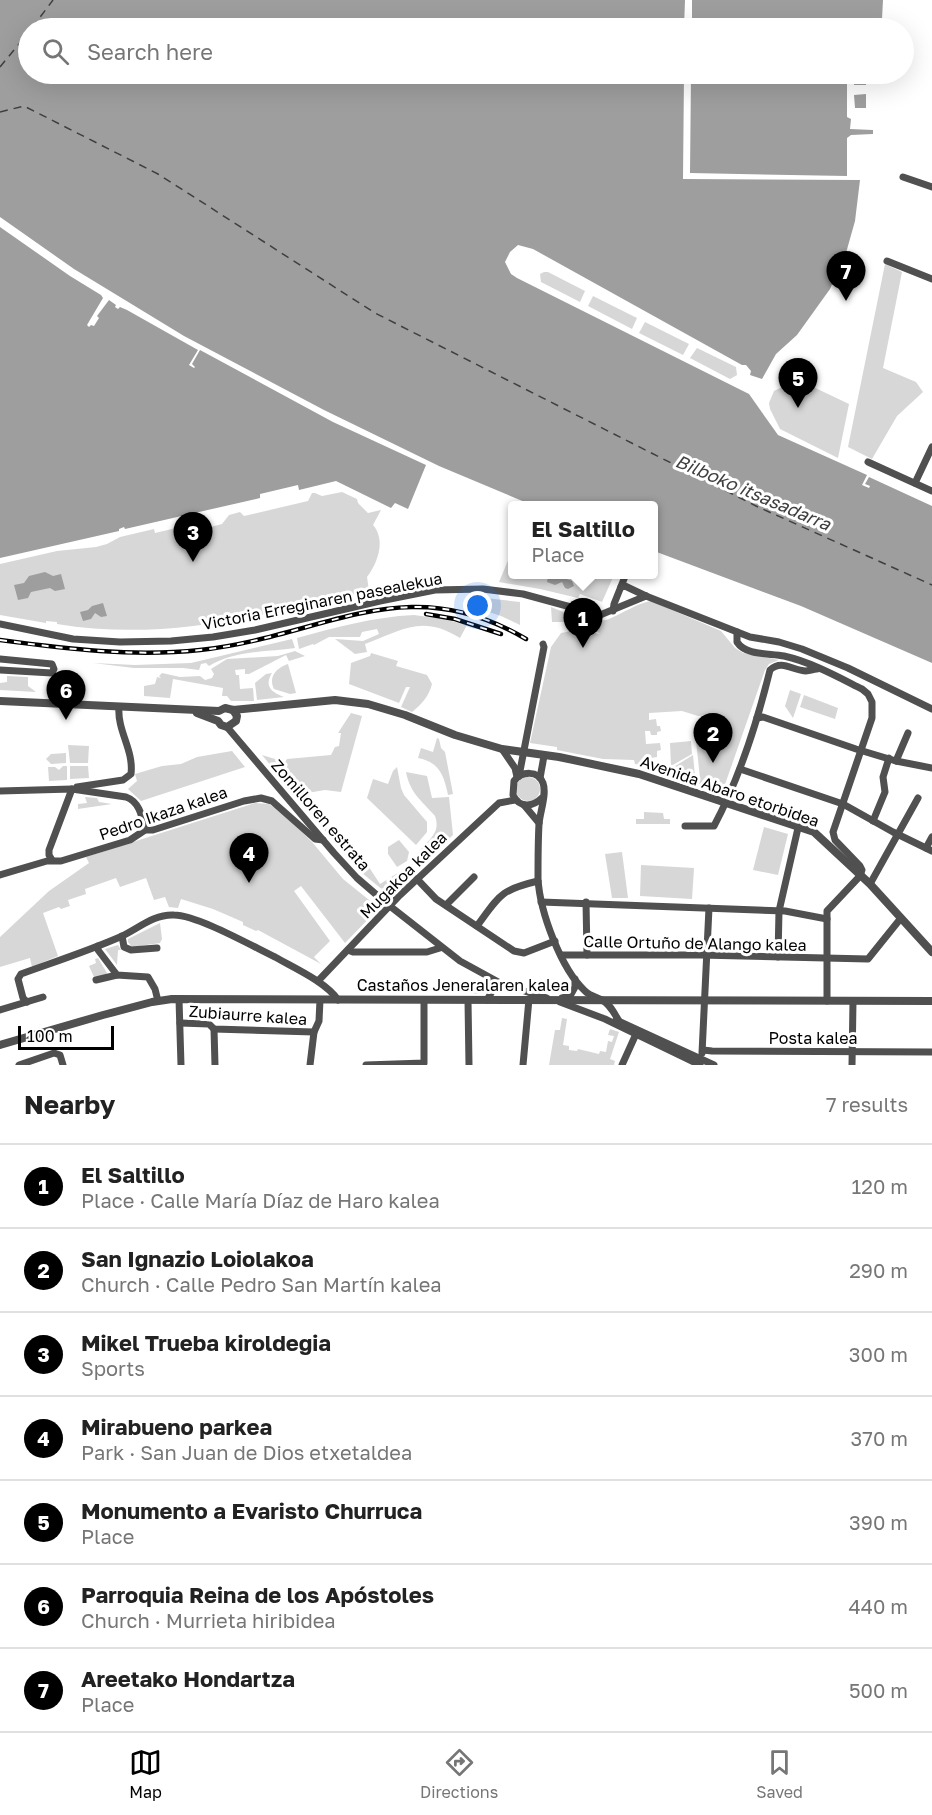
<!DOCTYPE html>
<meta charset="utf-8">
<style>
:root{--surface:#fff;--page:#f6f6f6;--text:#222;--muted:#767676;--line:#e0e0e0;--accent:#000}
body{margin:0;font-family:"Golos Text",sans-serif;background:var(--page);color:var(--text)}
.scale{position:absolute;left:18px;bottom:15px;width:96px;box-sizing:border-box;padding-left:6px;border:3px solid #000;border-top:0;font-size:16px;line-height:21px;white-space:nowrap;color:#000;-webkit-text-stroke:4px #fff;paint-order:stroke}
.you{position:absolute;left:478px;top:606px;width:21px;height:21px;margin:-15px;border:4px solid #fff;border-radius:50%;background:#1a73e8;box-shadow:0 0 0 9px #1a73e833}
.badge{display:grid;place-items:center;width:39px;height:39px;border-radius:50%;background:var(--accent);color:#fff;font-size:20px;font-weight:700}
.pin{position:absolute;translate:-50% -50px;filter:drop-shadow(0 2px 3px #0008)}
.pin::after{content:'';position:absolute;top:32px;width:21px;height:18px;background:inherit;clip-path:polygon(0 0,100% 0,50% 100%)}
.popup{position:absolute;left:508px;top:501px;width:150px;height:78px;box-sizing:border-box;display:grid;place-content:center;border-radius:6px;background:var(--surface);filter:drop-shadow(0 2px 4px #0005);font-size:20px;white-space:nowrap;color:var(--muted)}
.popup b{font-size:22px;color:var(--text)}
.popup::after{content:'';position:absolute;left:50%;top:100%;margin-left:-12px;border:12px solid transparent;border-top-color:var(--surface)}
.list{margin:0;padding:0;list-style:none}
h2{display:flex;justify-content:space-between;align-items:center;height:78px;margin:0;padding:0 24px;font-size:26px}
h2 small{font-size:20px;font-weight:400;color:var(--muted)}
.list li{display:grid;grid-template-columns:39px 1fr auto;gap:18px;align-items:center;box-sizing:border-box;height:84px;padding:0 24px;border-top:2px solid var(--line)}
.list b{display:block;font-size:22px;white-space:nowrap}
.list p{margin:0;font-size:20px;white-space:nowrap;color:var(--muted)}
.list em{font-size:20px;font-style:normal;color:var(--muted)}
.icon{flex:none;width:33px;height:33px;fill:none;stroke:currentColor;stroke-width:2;stroke-linecap:round;stroke-linejoin:round}
.map{position:relative;flex:none;width:932px;height:1065px;overflow:hidden}
.search{position:absolute;background:var(--surface);box-shadow:0 6px 24px #0002;left:18px;right:18px;top:18px;height:66px;display:flex;align-items:center;gap:15px;box-sizing:border-box;padding:0 21px;border-radius:33px;color:var(--muted);font-size:22px}
.sheet{height:666px;background:var(--surface)}
nav{display:flex;justify-content:space-around;align-items:center;box-sizing:border-box;height:84px;border-top:2px solid var(--line);background:var(--surface);font-size:16px;color:var(--muted)}
nav a{display:grid;justify-items:center;gap:3px}
nav .on{color:var(--accent)}
.map>svg:first-child{display:block}
.green{fill:#d7d7d7}
.water{fill:#9e9e9e}
.lines{fill:none;stroke-linecap:round;stroke-linejoin:round}
.ferry{stroke:#3f3f3f;stroke-width:1.5;stroke-dasharray:8 6;stroke-linecap:butt}
.minor{stroke:#505050;stroke-width:7}
.tertiary{stroke:#505050;stroke-width:8}
.rail-casing{stroke:#000;stroke-width:4.5}
.rail{stroke:#fff;stroke-width:2;stroke-dasharray:7;stroke-linecap:butt}
.labels{text-anchor:middle;stroke-width:6;stroke-linejoin:round;paint-order:stroke}
.street-label{font-size:16px;fill:#000;stroke:#fff}
.water-label{font-size:18px;font-style:italic;fill:#3f3f3f;stroke:#fff}
</style>
<div class="map">
<svg width="932" height="1065" viewBox="0 0 932 1065">
<rect width="100%" height="100%" fill="#fff"/>
<g class="green">
<polygon points="885,264 902,272 883,368 916,382 923,392 897,416 872,459 848,447"/>
<polygon points="544,272 548,272 585,291 580,302 541,282 540,274"/>
<polygon points="593,296 637,318 632,329 588,306"/>
<polygon points="645,322 689,344 683,355 639,333"/>
<polygon points="697,348 736,367 737,375 730,379 690,358"/>
<polygon points="799,384 807,384 849,404 838,458 780,429 770,409 769,403 774,391 784,386"/>
<path d="M342 492 357 499 358 503 368 513 381 510 373 525C386 540 378 562 367 577L369 591C265 615 165 642 57 624V622L46 621V623L0 615V564L57 551 96 547 107 544 120 537 154 529 155 533 197 523 203 529 222 524 229 515 240 512 244 516 308 501 312 493H315L322 496Z"/>
<polygon points="512,551 512,574 553,575 548,577 562,582 569,582 556,575 614,575 602,602 580,594 578,598 540,589 499,582"/>
<polygon points="476,597 520,602 520,625 501,616 477,608"/>
<path d="M651 601 721 631 735 648 743 653 779 660 769 664 765 670 722 793 699 784 700 778 696 741 706 740 720 753 712 732 710 715 708 716 710 733 698 734 697 731 707 729 706 715 698 716 682 711 649 713V720L656 719 657 726H660L661 731 657 732V735H651L650 731H645L646 744 660 743 661 750 657 751V757L651 758V767L635 764 634 760 603 759 557 750V747L530 743 551 647 561 633 572 631 573 629 600 634C586 620 571 622 552 622L551 607C570 614 593 627 611 618 625 612 636 604 651 601Z"/>
<path d="M414 615 443 619 467 625 460 638C422 614 402 630 365 644L367 652 355 654 335 639 363 641 379 634 377 629 362 632 360 637H329L314 645 313 644 299 649 297 638C337 627 373 617 414 615Z"/>
<path d="M292 639 295 648C268 652 234 650 209 666L206 663 201 664 199 670 183 668H134L93 663 135 665 191 663Z"/>
<polygon points="295,651 305,656 289,661 286,655 249,674 245,674 245,669 235,670 236,675 239,675 240,689 253,688 254,701 231,701 227,696 222,696 223,688 173,679 170,698 144,696 144,686 155,684 157,677 161,678 159,676 162,673 180,677 200,676 205,680 212,678 214,674 211,669 227,659 278,656"/>
<path d="M371 653 398 661 396 666 427 675 432 684C429 696 422 704 412 712L401 707 410 687H406L399 703 349 684 351 663 370 656Z"/>
<path d="M288 664 296 693 290 694 274 689C268 677 276 668 288 664Z"/>
<path d="M272 673C264 686 271 692 284 697L257 700 255 683 266 674Z"/>
<polygon points="7,676 28,677 28,686 36,692 0,690 0,683 7,682"/>
<polygon points="790,690 801,694 793,718 785,706"/>
<polygon points="804,695 838,708 835,719 800,707"/>
<polygon points="351,713 362,716 341,792 325,790 307,793 347,857 262,755 285,762 287,759 331,755 335,747 339,746 341,733 338,733"/>
<path d="M437 738 439 739 441 748 445 752 453 794 448 795C444 775 439 762 418 758L421 748 433 752Z"/>
<polygon points="691,741 692,754 671,766 670,743"/>
<polygon points="68,745 89,746 88,763 70,763"/>
<polygon points="232,751 245,767 141,801 128,789 137,781 135,774 162,766 181,764 197,757"/>
<polygon points="66,753 66,763 51,764 46,759 51,754"/>
<polygon points="693,755 695,776 693,782 653,769 672,768"/>
<polygon points="63,766 67,766 67,780 49,781 48,767 55,767 59,770"/>
<polygon points="70,766 88,766 89,778 70,779"/>
<polygon points="397,767 401,788 404,795 427,822 427,832 416,845 367,798 373,779 388,784 393,771"/>
<path d="M406 772 427 776 432 798 449 797 453 835 421 865 416 859 417 855C425 841 442 835 435 816 421 800 410 793 406 772Z"/>
<circle cx="528" cy="789" r="12"/>
<polygon points="85,797 97,798 99,802 112,804 78,809 78,804 87,803"/>
<polygon points="255,803 269,804 279,810 312,842 343,879 379,908 345,943 301,886 294,891 330,941 314,957 321,964 258,930 256,931 243,925 243,922 213,909 181,899 178,908 169,907 165,897 154,900 146,878 120,887 116,878 85,889 86,894 68,900 70,906 61,909 59,907 43,913 58,956 32,967 30,958 0,967 0,937 49,891 89,863 86,857"/>
<polygon points="644,812 663,813 664,819 670,819 670,824 636,824 636,819 644,819"/>
<polygon points="764,827 788,834 778,875 753,870"/>
<polygon points="399,840 409,852 407,861 397,867 388,854 388,847"/>
<polygon points="357,849 380,884 412,864 415,871 389,895 362,873 368,868 355,850"/>
<polygon points="622,852 628,898 612,898 605,854"/>
<polygon points="641,865 694,868 692,899 640,896"/>
<polygon points="160,923 162,939 160,943 132,947 128,942 128,939"/>
<polygon points="118,945 121,950 118,950 117,965 105,949"/>
<polygon points="98,958 107,973 106,975 94,977 89,966 96,963 95,959"/>
<polygon points="472,980 487,985 488,989 486,993 470,994"/>
<polygon points="562,1018 567,1019 563,1045 569,1046 569,1050 577,1051 578,1049 599,1054 600,1051 606,1052 608,1041 612,1042 614,1036 608,1035 610,1029 619,1032 610,1059 615,1061 614,1065 549,1065 555,1030 560,1030"/>
</g>
<g class="water">
<polygon points="0,0 685,0 684,28 28,28 28,74 684,74 683,179 860,180 855,221 846,253 830,289 797,335 776,354 762,379 750,375 751,371 746,365 742,365 533,249 518,245 510,252 505,262 511,274 517,278 749,394 778,435 867,475 862,485 869,488 870,486 865,484 869,477 932,506 932,663 801,606 654,551 654,506 532,505 439,466 324,410 184,336 74,269 0,217"/>
<polygon points="692,0 883,0 882,19 853,19 852,28 692,28"/>
<polygon points="691,74 847,74 847,117 851,119 850,129 873,130 873,134 851,135 847,138 847,176 690,173"/>
<rect x="854" y="74" width="12" height="11"/>
<polygon points="866,94 866,108 855,108 854,95"/>
<polygon points="0,227 70,276 101,295 103,298 87,325 89,327 91,325 94,326 99,318 97,316 109,300 116,305 115,307 118,309 120,307 127,310 198,350 189,365 194,368 195,367 192,364 200,350 333,422 426,465 408,509 395,503 391,508 336,481 299,490 298,485 260,494 260,498 125,529 124,527 119,529 119,531 0,558"/>
<polygon points="45,572 53,576 61,574 65,589 55,591 50,588 31,592 28,598 18,600 14,585 24,583 29,576"/>
<polygon points="553,574 572,581 574,586 568,589 565,588 562,582 555,585 547,582 548,577"/>
<polygon points="103,603 107,616 101,617 95,613 91,619 83,621 80,612 88,610 92,606"/>
</g>
<g class="lines">
<g class="ferry">
<polyline points="32,28 53,0"/>
<polyline points="0,67 28,33"/>
<polyline points="0,112 24,106 158,174 375,313 758,507 932,585"/>
</g>
<g class="minor">
<polyline points="903,177 932,187"/>
<polyline points="887,261 932,279"/>
<polyline points="868,462 932,491"/>
<polyline points="915,483 932,447"/>
<polyline points="621,587 625,586 646,596 750,637 779,642 802,649 848,668 932,709"/>
<polyline points="613,611 614,604 626,574"/>
<polyline points="0,624 73,639 120,642 171,641 213,637 255,630 380,601 435,590 483,589 523,594 600,615 646,596"/>
<path d="M737 632V642C746 656 770 653 784 656 811 662 838 677 862 689L868 694 872 702V718L833 832 835 840 860 866 862 870 860 876 827 911V1001"/>
<polyline points="0,659 52,664 54,669 52,673 0,670"/>
<polyline points="757,718 763,717 856,749 896,761 932,768"/>
<polyline points="227,727 334,853 357,878 386,903 460,961 502,984 547,998"/>
<polyline points="502,749 515,768 517,777"/>
<polyline points="896,761 908,733"/>
<polyline points="740,769 843,804 893,832 932,851"/>
<polyline points="519,776 544,647 543,644"/>
<polyline points="540,778 544,756"/>
<path d="M77 787 123 780 131 774C134 750 117 731 119 707"/>
<path d="M0 791 72 789 126 797C140 802 142 817 145 830"/>
<path d="M543 797C533 807 520 809 513 795L514 781C522 771 538 770 543 783 547 794 540 812 539 824 538 842 538 861 538 879 540 912 561 969 585 991 590 996 596 997 602 1000 610 1004 614 1013 619 1021"/>
<polyline points="524,805 539,823"/>
<polyline points="873,821 885,792 883,777 889,758"/>
<path d="M685 826H714C740 777 757 723 770 670 782 659 793 671 806 671 807 671 815 669 817 669"/>
<polyline points="926,848 932,837"/>
<polyline points="52,860 49,855 49,850 72,789"/>
<polyline points="0,875 47,861 61,861 130,840 145,830 153,830 244,801 261,798 272,801 315,839 323,840"/>
<polyline points="417,879 436,899 514,951 524,953 555,941"/>
<polyline points="870,884 918,798"/>
<polyline points="541,902 785,911 827,919"/>
<polyline points="586,902 587,955"/>
<polyline points="446,905 474,877"/>
<path d="M477 926C500 895 500 890 538 881"/>
<polyline points="122,936 124,947 131,950 157,948"/>
<polyline points="98,946 98,950 117,975 148,977 155,989 158,1001"/>
<polyline points="348,950 353,952 427,952 440,948"/>
<polyline points="562,955 700,955 868,959 901,918"/>
<polyline points="778,957 779,911 798,828"/>
<polyline points="96,980 117,975"/>
<polyline points="318,981 398,897 471,829 499,803 515,800"/>
<polyline points="562,998 570,996 575,987 575,979"/>
<polyline points="179,999 181,1065"/>
<polyline points="468,1000 469,1065"/>
<polyline points="487,1000 494,988 488,979"/>
<path d="M27 1002 23 998 18 979 21 974C54 962 88 951 120 937 138 929 153 914 174 915 197 915 252 946 275 957 294 968 326 982 338 1000"/>
<polyline points="560,1002 605,1019 700,1065"/>
<polyline points="0,1010 43,997"/>
<polyline points="616,1020 714,1065"/>
<polyline points="180,1023 209,1024 214,1029 314,1032"/>
<polyline points="214,1029 215,1065"/>
<polyline points="703,1050 712,1051 932,1052"/>
<polyline points="702,1053 709,908"/>
<polyline points="19,1065 54,1053 60,1055 63,1065"/>
<polyline points="310,1065 314,1032 319,1021 320,1000"/>
<polyline points="366,1065 424,1063 424,1001"/>
<polyline points="523,1065 529,999"/>
<polyline points="622,1065 636,1034"/>
<polyline points="852,1065 853,1001"/>
</g>
<g class="tertiary">
<polyline points="0,701 219,711 225,708 233,710 335,700 368,704 405,715 455,735 502,749 559,757 639,774 814,832 870,884 932,952"/>
<polyline points="197,713 218,721 221,725 227,727 236,721 237,716 233,710"/>
<polyline points="0,1045 103,1015 152,1002 172,999 932,1001"/>
</g>
<defs>
<g id="rail">
<polyline points="426,614 455,619 501,634"/>
<path d="M0 640C67 649 133 657 200 650 323 637 405 567 526 639"/>
</g>
</defs>
<use href="#rail" class="rail-casing"/>
<use href="#rail" class="rail"/>
</g>
<g class="labels">
<g class="street-label">
<text transform="translate(322 601) rotate(-11)" y="6">Victoria Erreginaren pasealekua</text>
<text transform="translate(730 791) rotate(19)" y="6">Avenida Abaro etorbidea</text>
<text transform="translate(163 813) rotate(-19)" y="6">Pedro Ikaza kalea</text>
<text transform="translate(321 815) rotate(49)" y="6">Zomilloren estrata</text>
<text transform="translate(403 875) rotate(-45)" y="6">Mugakoa kalea</text>
<text transform="translate(695 943) rotate(1)" y="6">Calle Ortuño de Alango kalea</text>
<text x="463" y="991">Castaños Jeneralaren kalea</text>
<text transform="translate(248 1015) rotate(4)" y="6">Zubiaurre kalea</text>
<text x="813" y="1044">Posta kalea</text>
</g>
<g class="water-label">
<text transform="translate(753 493) rotate(23)" y="6">Bilboko itsasadarra</text>
</g>
</g>
</svg>
<div class="scale">100 m</div>
<div class="you"></div>
<div class="pin badge" style="left:583px;top:648px">1</div>
<div class="popup"><b>El Saltillo</b>Place</div>
<div class="pin badge" style="left:713px;top:763px">2</div>
<div class="pin badge" style="left:193px;top:562px">3</div>
<div class="pin badge" style="left:249px;top:883px">4</div>
<div class="pin badge" style="left:798px;top:408px">5</div>
<div class="pin badge" style="left:66px;top:720px">6</div>
<div class="pin badge" style="left:846px;top:301px">7</div>
<div class="search"><svg class="icon" aria-label="search" viewBox="0 0 24 24"><circle cx="10" cy="10" r="6"/><path d="M15 15l6 6"/></svg>Search here</div>
</div>
<section class="sheet">
<h2>Nearby<small>7 results</small></h2>
<ul class="list">
<li><span class="badge">1</span><div><b>El Saltillo</b><p>Place · Calle María Díaz de Haro kalea</p></div><em>120 m</em></li>
<li><span class="badge">2</span><div><b>San Ignazio Loiolakoa</b><p>Church · Calle Pedro San Martín kalea</p></div><em>290 m</em></li>
<li><span class="badge">3</span><div><b>Mikel Trueba kiroldegia</b><p>Sports</p></div><em>300 m</em></li>
<li><span class="badge">4</span><div><b>Mirabueno parkea</b><p>Park · San Juan de Dios etxetaldea</p></div><em>370 m</em></li>
<li><span class="badge">5</span><div><b>Monumento a Evaristo Churruca</b><p>Place</p></div><em>390 m</em></li>
<li><span class="badge">6</span><div><b>Parroquia Reina de los Apóstoles</b><p>Church · Murrieta hiribidea</p></div><em>440 m</em></li>
<li><span class="badge">7</span><div><b>Areetako Hondartza</b><p>Place</p></div><em>500 m</em></li>
</ul>
</section>
<nav>
<a class="on"><svg class="icon" aria-label="map" viewBox="0 0 24 24"><path d="M3 6l6-2 6 2 6-2v14l-6 2-6-2-6 2zM9 4v14M15 6v14"/></svg>Map</a>
<a><svg class="icon" aria-label="directions" viewBox="0 0 24 24"><path d="M12 3l9 9-9 9-9-9zM9 14v-3h6M13 9l2 2-2 2"/></svg>Directions</a>
<a><svg class="icon" aria-label="saved" viewBox="0 0 24 24"><path d="M7 4h10v16l-5-4-5 4z"/></svg>Saved</a>
</nav>
